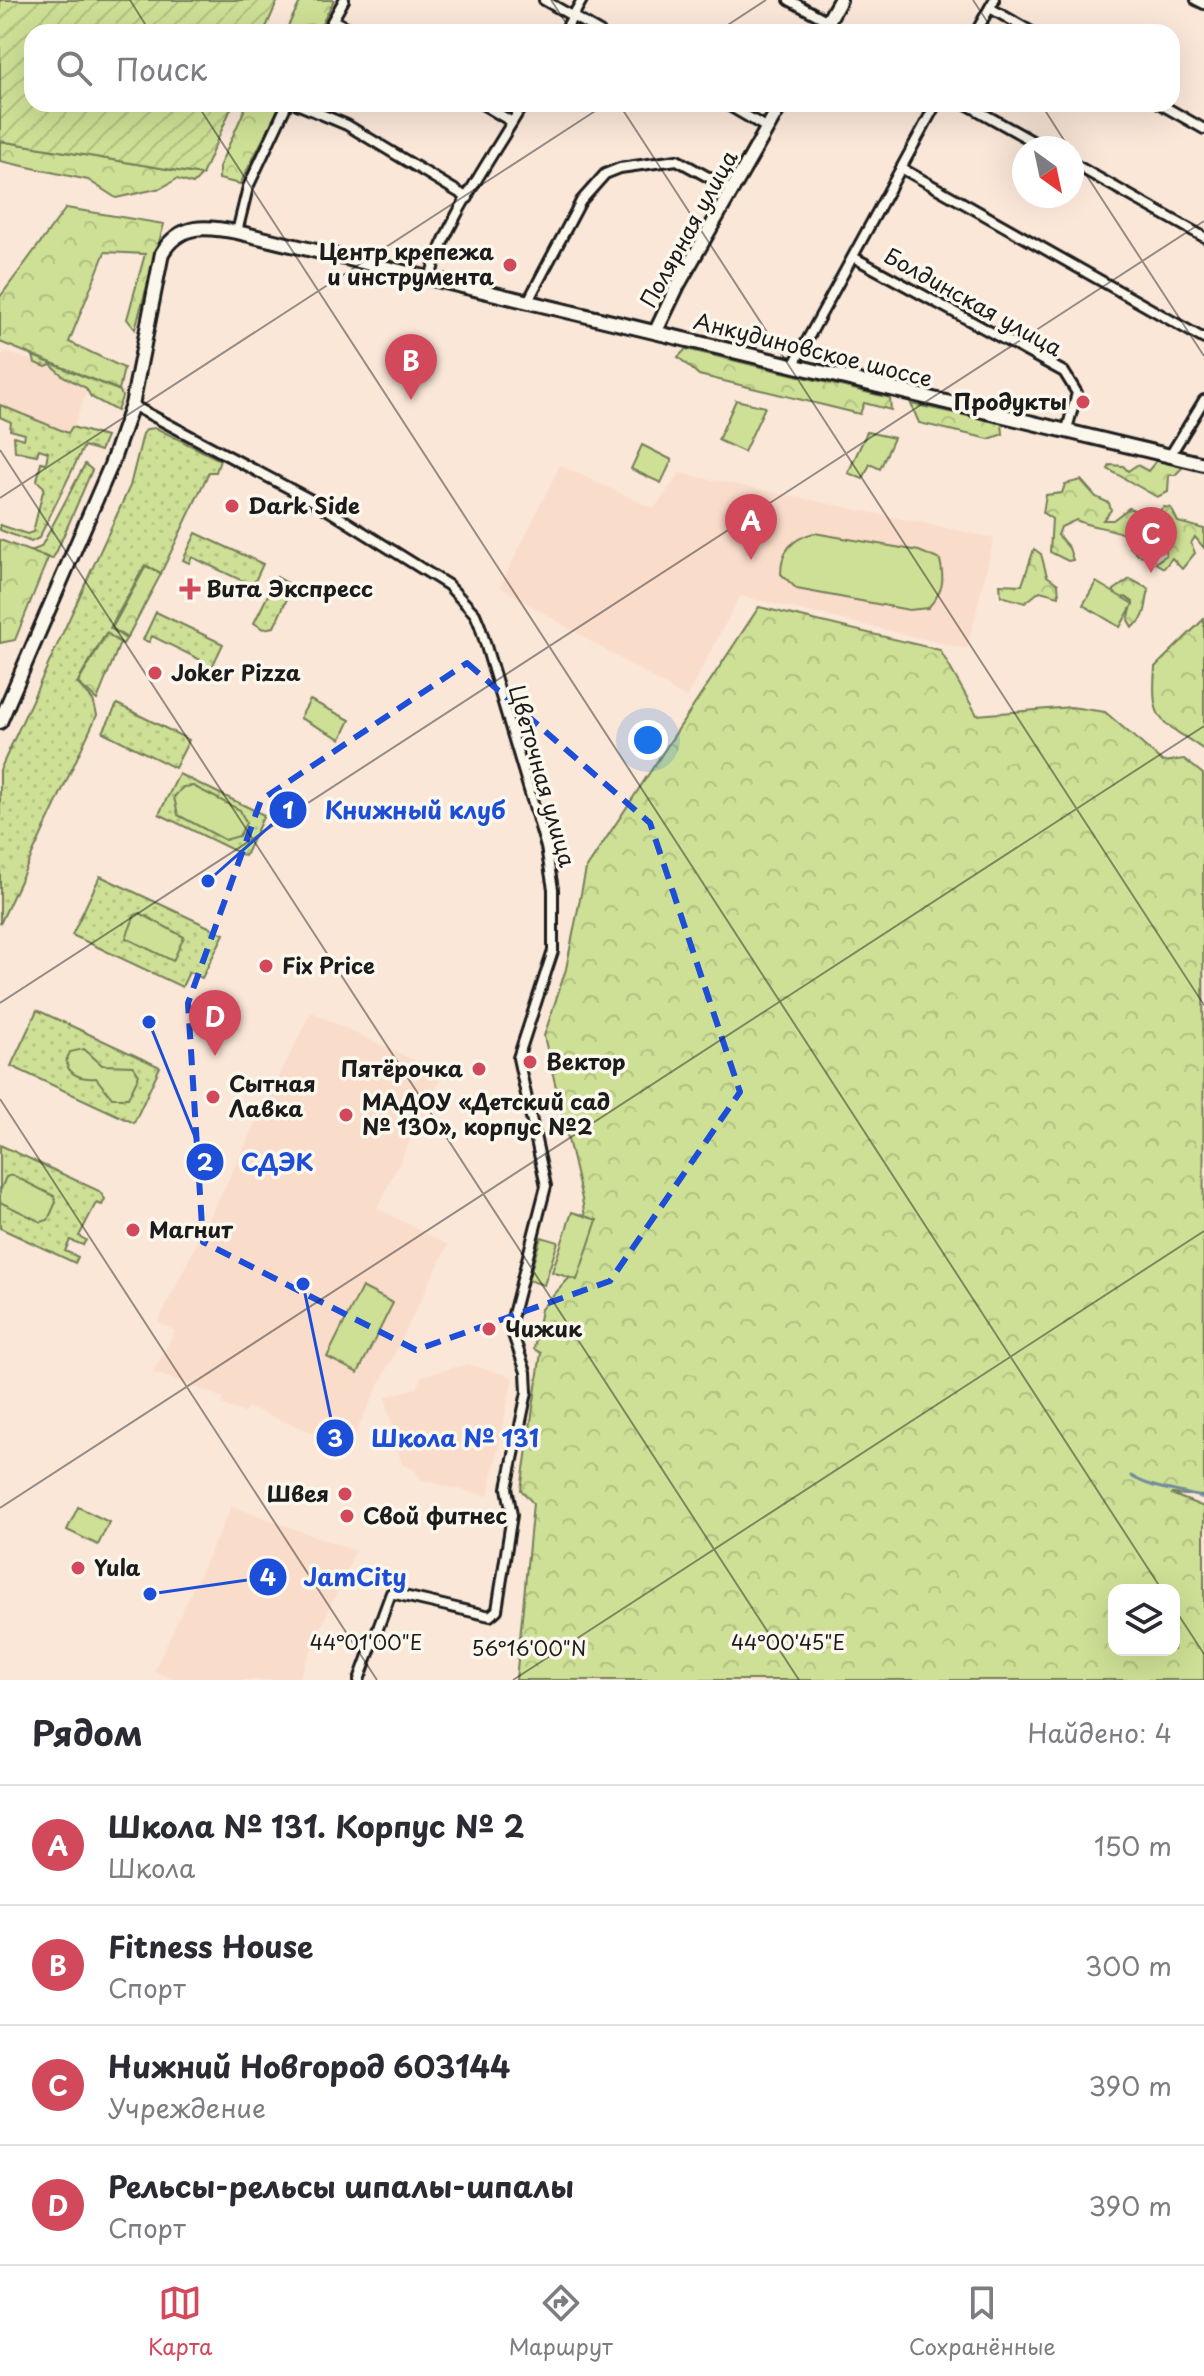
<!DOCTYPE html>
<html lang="ru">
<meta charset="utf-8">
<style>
:root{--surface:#fff;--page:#f7f7f7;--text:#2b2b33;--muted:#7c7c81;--line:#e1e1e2;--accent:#d1495b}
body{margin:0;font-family:"Playpen Sans",sans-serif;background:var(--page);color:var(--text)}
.controls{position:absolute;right:24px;bottom:24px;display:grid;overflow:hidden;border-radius:16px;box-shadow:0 8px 32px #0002}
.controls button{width:72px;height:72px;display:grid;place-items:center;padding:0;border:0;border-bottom:2px solid var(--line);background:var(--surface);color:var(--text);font:40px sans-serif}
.compass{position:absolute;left:1012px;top:136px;width:72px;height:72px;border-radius:50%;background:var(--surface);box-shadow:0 8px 32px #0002;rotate:147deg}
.you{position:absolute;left:648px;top:740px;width:28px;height:28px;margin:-20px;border:6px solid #fff;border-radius:50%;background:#1a73e8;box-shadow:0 0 0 12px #1a73e833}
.badge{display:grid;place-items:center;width:52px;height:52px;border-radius:50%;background:var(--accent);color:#fff;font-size:26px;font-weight:700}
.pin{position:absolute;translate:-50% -66px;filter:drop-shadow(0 2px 4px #0008)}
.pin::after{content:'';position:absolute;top:42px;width:28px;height:24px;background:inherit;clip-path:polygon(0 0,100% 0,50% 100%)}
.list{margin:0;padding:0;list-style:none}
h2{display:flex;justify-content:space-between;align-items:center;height:104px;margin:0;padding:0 32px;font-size:34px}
h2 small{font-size:26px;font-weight:400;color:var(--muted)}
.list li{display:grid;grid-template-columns:52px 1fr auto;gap:24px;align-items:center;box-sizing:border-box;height:120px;padding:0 32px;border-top:2px solid var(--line)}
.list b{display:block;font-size:30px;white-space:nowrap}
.list p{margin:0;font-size:26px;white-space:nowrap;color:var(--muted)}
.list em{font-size:26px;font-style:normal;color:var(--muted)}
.icon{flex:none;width:44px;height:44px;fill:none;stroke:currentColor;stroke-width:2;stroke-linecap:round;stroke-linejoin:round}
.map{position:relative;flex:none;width:1204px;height:1680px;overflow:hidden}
.search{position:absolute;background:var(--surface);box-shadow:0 8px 32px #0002;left:24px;right:24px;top:24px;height:88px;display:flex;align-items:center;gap:20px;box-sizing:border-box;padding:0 28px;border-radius:24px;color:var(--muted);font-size:30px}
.sheet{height:584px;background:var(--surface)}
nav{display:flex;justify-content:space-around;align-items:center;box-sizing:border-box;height:112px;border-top:2px solid var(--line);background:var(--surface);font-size:22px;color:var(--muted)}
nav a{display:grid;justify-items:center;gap:4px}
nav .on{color:var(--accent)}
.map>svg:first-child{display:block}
.built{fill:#fadcca}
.grass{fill:url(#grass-dots);stroke:#757e58;stroke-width:2}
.forest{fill:url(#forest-crowns);stroke:#757e58;stroke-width:2;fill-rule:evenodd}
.park{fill:#cee095;stroke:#757e58;stroke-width:2}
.garden{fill:url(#garden-furrows);stroke:#757e58;stroke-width:2}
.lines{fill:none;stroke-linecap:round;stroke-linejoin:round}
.stream{stroke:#728a9f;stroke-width:3}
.street-casing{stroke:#1c1c1c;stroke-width:14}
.secondary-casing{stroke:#1c1c1c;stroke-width:18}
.street{stroke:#fbf7ec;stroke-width:8}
.secondary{stroke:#fbf7ec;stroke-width:12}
.marked{fill:none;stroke:#1d4ed8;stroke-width:6;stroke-dasharray:16 10;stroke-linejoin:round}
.ticks{fill:none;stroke:#1c1c1c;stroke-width:2;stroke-opacity:0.45}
.poi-dot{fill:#d1495b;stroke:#fbf7ec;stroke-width:3}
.labels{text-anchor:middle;stroke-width:7;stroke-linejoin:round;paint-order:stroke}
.street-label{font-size:22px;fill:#1c1c1c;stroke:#fbf7ec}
.poi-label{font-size:22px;font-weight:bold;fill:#1c1c1c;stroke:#fbf7ec;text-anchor:start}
.ticks-label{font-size:20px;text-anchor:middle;fill:#1c1c1c;stroke:#fbf7ec;stroke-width:7;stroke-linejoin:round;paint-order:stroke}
.leader{fill:none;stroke:#1d4ed8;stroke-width:3}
.callout-dot{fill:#1d4ed8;stroke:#fbf7ec;stroke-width:3}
.mark-label{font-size:24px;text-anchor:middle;font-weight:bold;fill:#fff}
.callout-label{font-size:24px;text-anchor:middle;font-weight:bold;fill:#1d4ed8;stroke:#fbf7ec;stroke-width:7;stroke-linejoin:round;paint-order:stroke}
</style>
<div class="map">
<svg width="1204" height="1680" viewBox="0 0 1204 1680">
<defs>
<pattern id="grass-dots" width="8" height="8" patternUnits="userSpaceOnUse" patternTransform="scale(2)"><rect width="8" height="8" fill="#cee095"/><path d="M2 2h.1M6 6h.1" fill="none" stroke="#b0c080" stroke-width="1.8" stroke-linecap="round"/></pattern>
<pattern id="forest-crowns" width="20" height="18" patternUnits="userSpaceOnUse" patternTransform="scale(2)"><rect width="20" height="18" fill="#cee095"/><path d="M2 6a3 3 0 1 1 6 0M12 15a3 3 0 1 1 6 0" fill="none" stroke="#b0c080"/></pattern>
<pattern id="garden-furrows" width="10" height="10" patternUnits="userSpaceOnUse" patternTransform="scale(2)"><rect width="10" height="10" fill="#cee095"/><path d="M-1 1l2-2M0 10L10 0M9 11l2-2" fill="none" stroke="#b0c080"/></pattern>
</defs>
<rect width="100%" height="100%" fill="#fae7d8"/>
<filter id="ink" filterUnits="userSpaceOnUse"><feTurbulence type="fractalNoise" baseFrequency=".0125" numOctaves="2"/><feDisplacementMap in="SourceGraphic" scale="16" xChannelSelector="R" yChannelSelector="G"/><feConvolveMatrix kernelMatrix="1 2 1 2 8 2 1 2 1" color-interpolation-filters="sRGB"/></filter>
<g filter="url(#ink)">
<g class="built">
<polygon points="4,351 90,382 71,435 0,410 0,362"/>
<polygon points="560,465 654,509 680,473 994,538 967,649 740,596 686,698 500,587"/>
<polygon points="311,1012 443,1074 377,1208 448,1245 349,1446 247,1407 244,1413 222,1404 224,1398 153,1372 175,1331 158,1322"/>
<polygon points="468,1364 513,1377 488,1496 421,1480 414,1469 402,1465 385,1397 417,1388 422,1376"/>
<polygon points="232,1506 355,1551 298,1680 174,1680 154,1671"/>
</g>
<g class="grass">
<polygon points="33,356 120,391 122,397 117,411 91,397 86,388 63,376 51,365 46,367 35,363"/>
<polygon points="0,405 68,433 72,427 106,437 100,451 84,446 39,538 31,542 0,530 0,525 27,534 33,532 44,487 37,481 41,462 46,463 48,452 39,449 37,455 15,451 14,436 24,439 25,434 10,430 11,422 0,417"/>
<polygon points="156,428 220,460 216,472 209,472 161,573 145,565 110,628 126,639 123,644 106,633 77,683 93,700 97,715 0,924 0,770 130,486 143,434 147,429"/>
<polygon points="85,464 92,470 56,553 52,559 31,551 41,547"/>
<polygon points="196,533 263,564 250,592 243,589 245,582 192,557 189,563 183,560"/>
<polygon points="277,577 293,586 274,627 263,629 254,623"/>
<polygon points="156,612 223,644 210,671 203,668 205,662 152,636 149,642 143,640"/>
<polygon points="117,704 189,740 175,768 103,732"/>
<polygon points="179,774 264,815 245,856 159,814"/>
<polygon points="100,876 224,934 202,978 189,972 182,987 72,935"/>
<polygon points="37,1010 160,1067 134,1123 11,1066"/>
<polygon points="0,1145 99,1191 105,1199 102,1205 96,1203 79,1236 86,1240 83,1245 70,1240 65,1251 78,1257 75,1263 0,1228"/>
</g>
<g class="forest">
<polygon points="301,0 334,0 318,32 285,32"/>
<polygon points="247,104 281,104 240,184 219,179 219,167"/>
<polygon points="0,141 202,175 193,184 177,179 161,188 116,198 88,180 0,161"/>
<polygon points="66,208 164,224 135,329 127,319 145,254 105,252 69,342 124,368 119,390 0,342 0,297"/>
<polygon points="686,349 890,398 891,410 864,403 860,414 699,375 678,357"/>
<polygon points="911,404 1002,423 1003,434 989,439 919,423"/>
<polygon points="1157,460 1178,460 1182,468 1175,475 1169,475 1168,492 1157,497 1108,469 1110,465 1123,466 1128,471 1137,465 1148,471"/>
<path d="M1081 480 1096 497 1109 503 1111 510 1103 520H1113L1129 508 1151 517 1164 507 1171 508 1178 522 1204 529V548L1195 537 1191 543 1195 553 1182 569 1172 558 1164 568 1155 563 1166 555 1165 546 1155 542 1146 556 1138 555 1129 546 1141 534 1139 528 1127 536C1110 526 1094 529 1076 520L1061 527 1058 535 1069 548 1073 560 1068 561 1050 552 1052 519 1043 513 1046 495 1062 493 1065 484Z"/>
<polygon points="0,540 48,558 15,640 0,643"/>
<polygon points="1034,549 1041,554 1047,576 1058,584 1059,596 1040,591 1025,603 1001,596 1000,584 1022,585"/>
<polygon points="146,566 161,574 127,638 112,628"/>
<path d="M1130 579 1149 589C1145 604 1148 619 1132 627L1128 620 1133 602 1126 597 1115 599 1114 590Z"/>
<path d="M759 607 940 650 977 715 1071 707 1105 712 1163 762 1184 759 1203 774 1204 1496 1171 1494 1204 1507V1680H516L533 1503 521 1490 541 1353 534 1349 541 1309 581 1265 585 1217 582 1199 544 1036 566 969 586 869ZM1114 1590H1174V1650H1114Z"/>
<path d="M1204 619V750C1159 718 1151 725 1155 667Z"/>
<polygon points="107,633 120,643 97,700 78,683"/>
</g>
<g class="park">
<polygon points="736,400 765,407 744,452 718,440"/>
<polygon points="867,432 894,438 880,469 870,464 863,479 848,473"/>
<polygon points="642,445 672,460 661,483 631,469"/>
<path d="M814 533 919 551 940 560C945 582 943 591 928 608L909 610 797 589 781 574C781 550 792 539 814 533Z"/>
<polygon points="1096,582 1133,604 1120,627 1083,605"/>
<polygon points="310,700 350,720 341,739 300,718"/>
<polygon points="193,786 240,810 246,823 239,836 225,840 178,815 174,797 183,787"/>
<polygon points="140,913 184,937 173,961 126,938 135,915"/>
<path d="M84 1049 102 1065 133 1066 139 1075 128 1098H112L96 1078C83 1079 68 1076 66 1061L70 1052Z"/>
<polygon points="12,1175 54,1196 56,1202 48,1220 41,1222 0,1202 0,1191 6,1177"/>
<polygon points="572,1212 597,1220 577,1280 552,1272"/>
<polygon points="541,1237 558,1242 544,1285 528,1280"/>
<polygon points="362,1287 393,1303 358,1373 327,1357"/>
<polygon points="78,1507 109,1522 98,1545 67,1530"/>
</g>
<polygon class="garden" points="0,0 278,0 264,32 32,32 32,104 233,104 202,175 0,141"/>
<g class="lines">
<path class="stream" d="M1131 1476C1154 1490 1178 1490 1204 1498"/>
<defs>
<g id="street">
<polyline points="544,0 600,32"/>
<polyline points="789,0 828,21"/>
<polyline points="1196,0 1204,4"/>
<polyline points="990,8 1032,32"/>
<polyline points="333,20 356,32"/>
<polyline points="326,32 344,0"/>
<polyline points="564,32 582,0"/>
<polyline points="976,32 994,0"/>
<polyline points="297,104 347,125 468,198"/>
<polyline points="482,104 512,122"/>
<polyline points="726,104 767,128"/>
<polyline points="966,104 1045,148"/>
<polyline points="1160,104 1204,129"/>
<polyline points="1072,163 1204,237"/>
<polyline points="903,169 1204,339"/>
<polyline points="237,232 248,187 287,104"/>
<polyline points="853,257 1064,372 1077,393 1067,429"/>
<path d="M430 280C438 233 498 148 523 104"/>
<polyline points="527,303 581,201 605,174 620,168 677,160 732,190"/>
<polyline points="793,366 936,104"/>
<polyline points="132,405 315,502 448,585 475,614 480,626 546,847 553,889 553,951 518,1058 546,1186 510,1326 526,1372 527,1392 507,1488 512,1515 497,1610 490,1616 391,1593 359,1680"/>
<polyline points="1171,454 1204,400"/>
</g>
<g id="secondary">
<polyline points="822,32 840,0"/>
<polyline points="656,331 678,285 781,104"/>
<path d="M0 722 111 465 132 405 162 253C180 223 206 226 237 232L1204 464"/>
</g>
</defs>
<use href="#street" class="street-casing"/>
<use href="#secondary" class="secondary-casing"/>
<use href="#street" class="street"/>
<use href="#secondary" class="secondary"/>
</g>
</g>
<path class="marked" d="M467 663 650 823 740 1092 610 1281 416 1350 203 1242 188 1003 261 800Z"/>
<path class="ticks" d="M130 0 150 32M551 0 572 32M973 0 994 32M717 32 766 0M197 104 1162 1590M619 104 1204 1005M1041 104 1069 148M1072 153 1204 356M0 450 799 1680M0 498 606 104M0 1003 1204 221M0 1099 377 1680M0 1508 1204 726M1174 1608 1204 1654M513 1680 1204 1231"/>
<g class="poi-dot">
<circle cx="510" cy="265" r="8"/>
<circle cx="1083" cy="402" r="8"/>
<circle cx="232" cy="506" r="8"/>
<path d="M186 577h8v8h8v8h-8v8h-8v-8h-8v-8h8z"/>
<circle cx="155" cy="673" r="8"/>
<circle cx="266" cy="966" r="8"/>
<circle cx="530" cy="1062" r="8"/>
<circle cx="479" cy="1069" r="8"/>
<circle cx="213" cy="1097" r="8"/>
<circle cx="346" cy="1115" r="8"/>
<circle cx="133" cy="1230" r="8"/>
<circle cx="489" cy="1329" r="8"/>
<circle cx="345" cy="1494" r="8"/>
<circle cx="347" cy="1516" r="8"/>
<circle cx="78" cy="1568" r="8"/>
</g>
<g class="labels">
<g class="street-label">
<text transform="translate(689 229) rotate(-61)" y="8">Полярная улица</text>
<text transform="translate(973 302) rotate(29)" y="8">Болдинская улица</text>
<text transform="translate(813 350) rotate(14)" y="8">Анкудиновское шоссе</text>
<text transform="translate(542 776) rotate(74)" y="8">Цветочная улица</text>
</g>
<g class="poi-label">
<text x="494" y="260" text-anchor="end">Центр крепежа<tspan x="494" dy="25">и инструмента</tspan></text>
<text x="1067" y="410" text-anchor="end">Продукты</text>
<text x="248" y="514">Dark Side</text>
<text x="206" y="597">Вита Экспресс</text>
<text x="171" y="681">Joker Pizza</text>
<text x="282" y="974">Fix Price</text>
<text x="546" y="1070">Вектор</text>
<text x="463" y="1077" text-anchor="end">Пятёрочка</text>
<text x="229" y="1092">Сытная<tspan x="229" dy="25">Лавка</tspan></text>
<text x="362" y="1110">МАДОУ «Детский сад<tspan x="362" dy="25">№ 130», корпус №2</tspan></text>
<text x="149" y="1238">Магнит</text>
<text x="505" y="1337">Чижик</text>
<text x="329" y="1502" text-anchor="end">Швея</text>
<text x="363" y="1524">Свой фитнес</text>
<text x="94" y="1576">Yula</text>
</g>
</g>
<g class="ticks-label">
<text x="366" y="1650">44°01'00"E</text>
<text x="788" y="1650">44°00'45"E</text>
<text x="529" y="1656">56°16'00"N</text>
</g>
<path class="leader" d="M208 881L288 810M149 1022L205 1162M303 1284L335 1438M150 1594L268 1577"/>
<g class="callout-dot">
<circle cx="208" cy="881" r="8"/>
<circle cx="149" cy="1022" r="8"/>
<circle cx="303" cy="1284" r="8"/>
<circle cx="150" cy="1594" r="8"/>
<circle cx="288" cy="810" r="20"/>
<circle cx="205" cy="1162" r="20"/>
<circle cx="335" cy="1438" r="20"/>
<circle cx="268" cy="1577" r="20"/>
</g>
<g class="mark-label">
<text x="288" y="819">1</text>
<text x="205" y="1171">2</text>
<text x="335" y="1447">3</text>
<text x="268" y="1586">4</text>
</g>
<g class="callout-label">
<text x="415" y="819">Книжный клуб</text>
<text x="277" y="1171">СДЭК</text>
<text x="455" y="1447">Школа № 131</text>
<text x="355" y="1586">JamCity</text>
</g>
</svg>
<div class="controls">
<button><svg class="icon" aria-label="layers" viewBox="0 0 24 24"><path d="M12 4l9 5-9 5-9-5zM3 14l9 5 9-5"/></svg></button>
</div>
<svg class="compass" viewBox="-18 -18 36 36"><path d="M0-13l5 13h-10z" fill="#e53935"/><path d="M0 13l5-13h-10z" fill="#7c7c81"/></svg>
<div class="you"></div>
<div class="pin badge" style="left:751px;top:560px">A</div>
<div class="pin badge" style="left:411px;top:400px">B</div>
<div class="pin badge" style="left:1151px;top:573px">C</div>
<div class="pin badge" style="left:215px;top:1056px">D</div>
<div class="search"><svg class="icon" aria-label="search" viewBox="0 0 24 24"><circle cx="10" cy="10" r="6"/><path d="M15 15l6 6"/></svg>Поиск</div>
</div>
<section class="sheet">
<h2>Рядом<small>Найдено: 4</small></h2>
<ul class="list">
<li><span class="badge">A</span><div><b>Школа № 131. Корпус № 2</b><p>Школа</p></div><em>150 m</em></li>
<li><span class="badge">B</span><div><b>Fitness House</b><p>Спорт</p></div><em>300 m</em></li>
<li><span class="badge">C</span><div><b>Нижний Новгород 603144</b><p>Учреждение</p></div><em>390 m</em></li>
<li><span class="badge">D</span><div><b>Рельсы-рельсы шпалы-шпалы</b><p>Спорт</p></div><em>390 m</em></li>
</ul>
</section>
<nav>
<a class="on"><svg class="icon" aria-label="map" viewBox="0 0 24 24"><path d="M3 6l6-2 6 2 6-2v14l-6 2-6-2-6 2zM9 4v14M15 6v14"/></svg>Карта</a>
<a><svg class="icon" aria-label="directions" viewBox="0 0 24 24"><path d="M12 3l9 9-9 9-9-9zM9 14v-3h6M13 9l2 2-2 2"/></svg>Маршрут</a>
<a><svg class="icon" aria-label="saved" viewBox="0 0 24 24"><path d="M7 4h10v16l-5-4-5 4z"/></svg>Сохранённые</a>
</nav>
